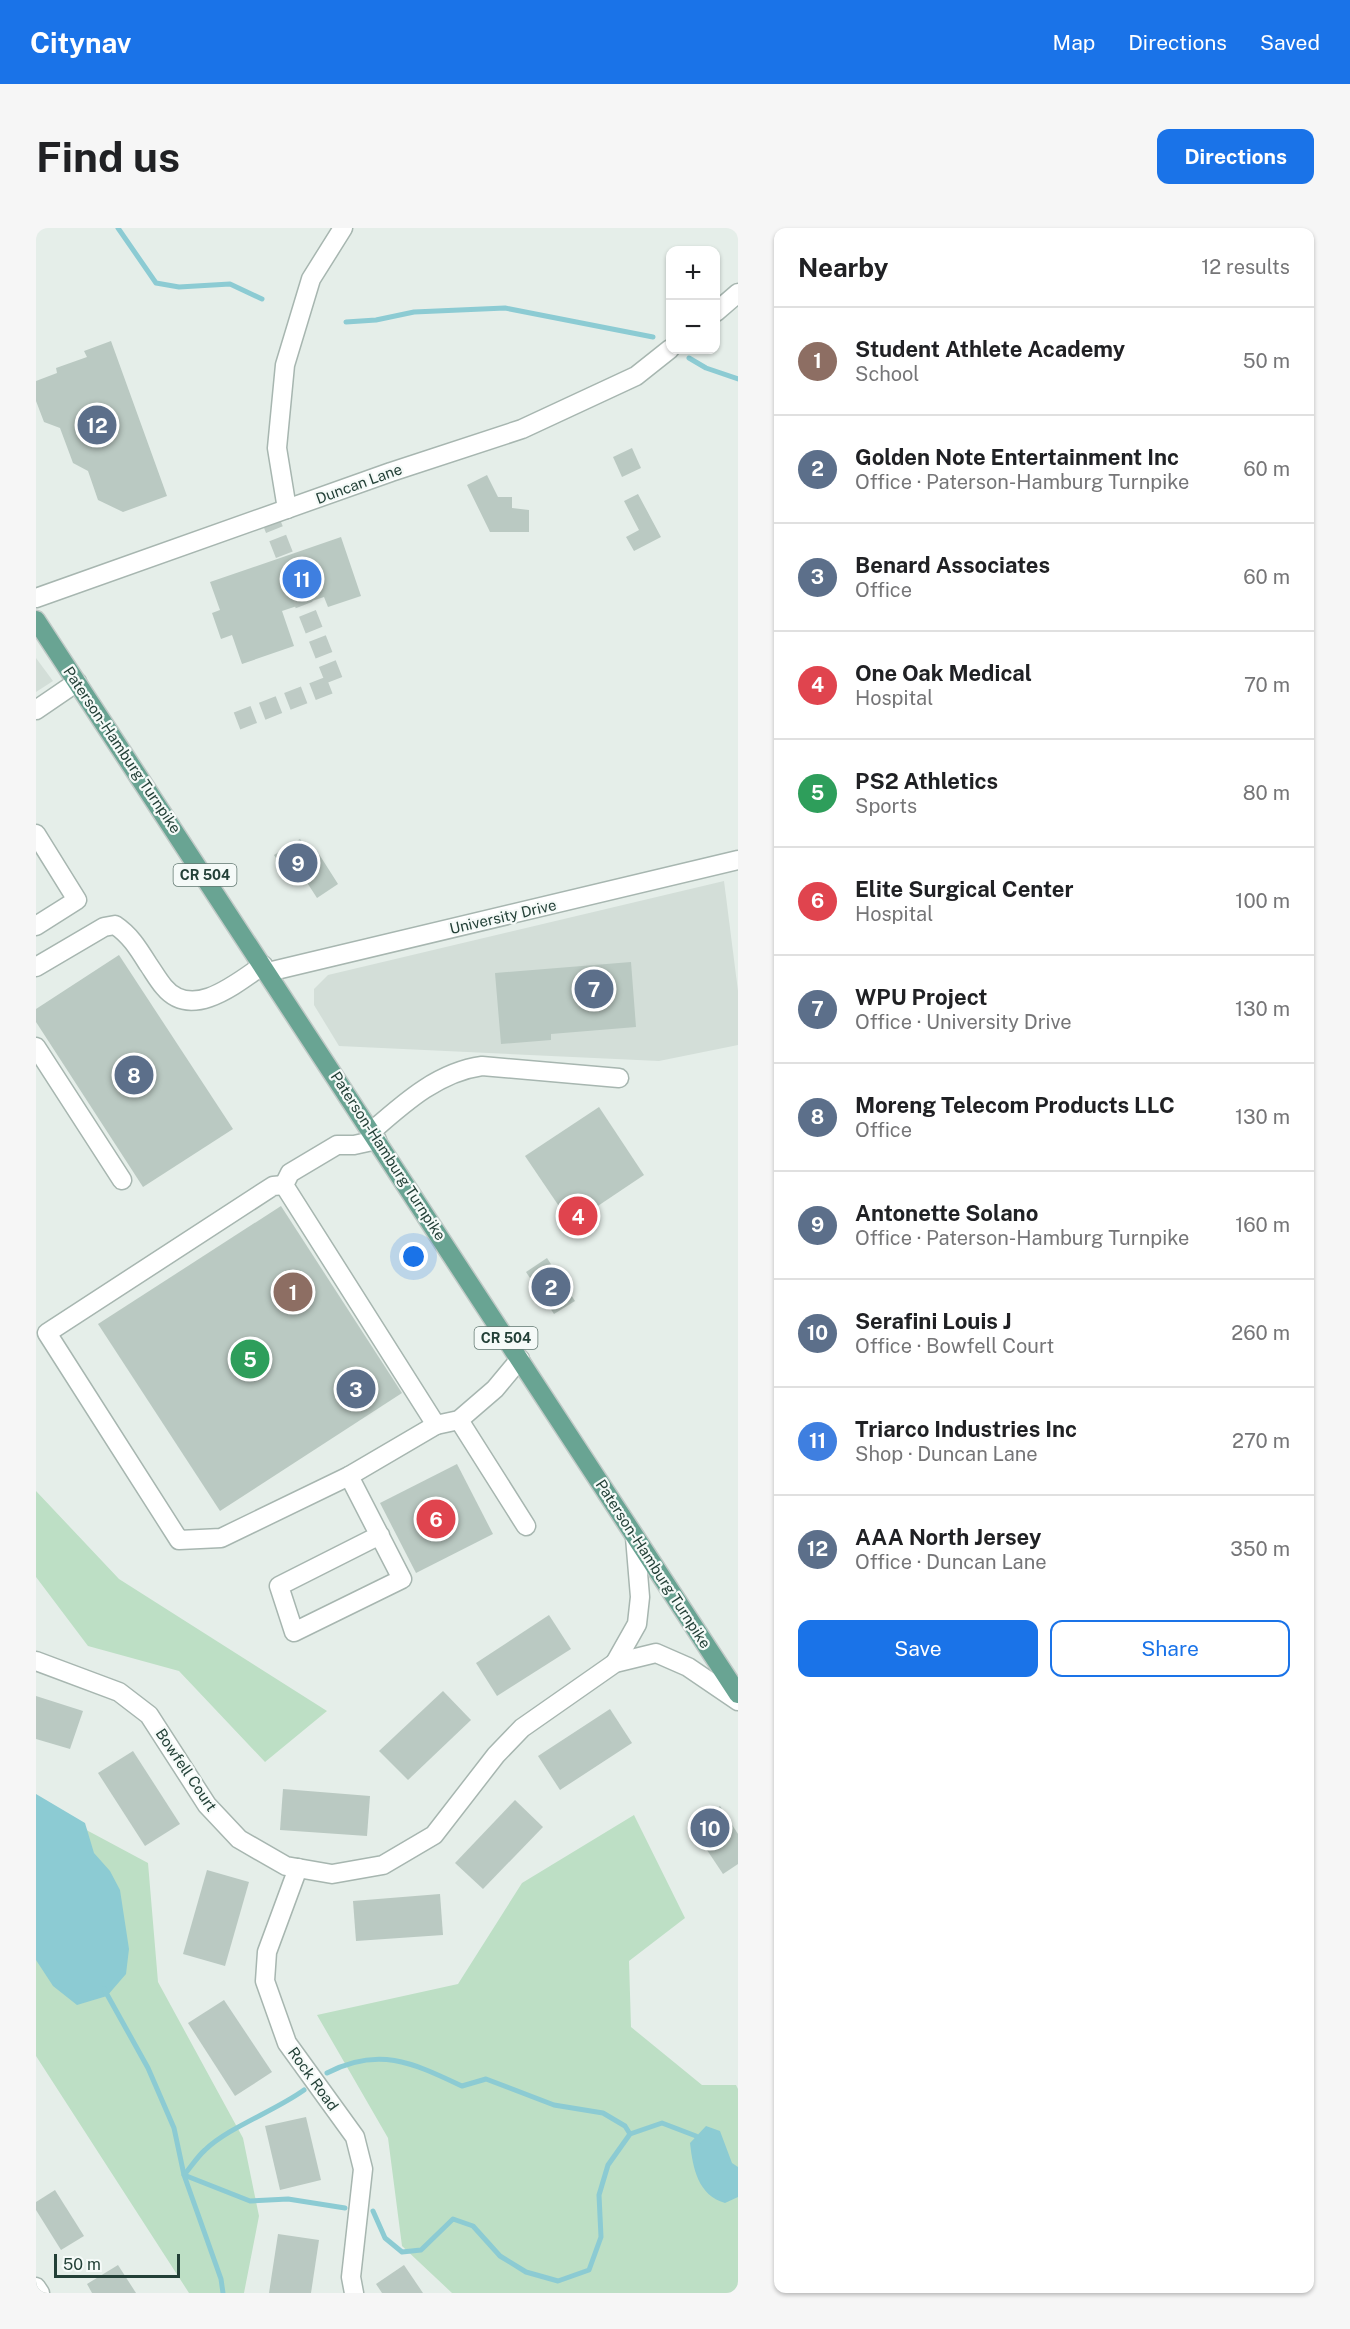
<!DOCTYPE html>
<meta charset="utf-8">
<style>
:root{--surface:#fff;--page:#f6f6f6;--text:#202124;--muted:#757577;--line:#e0e0e0;--accent:#1a73e8}
body{margin:0;font-family:"Public Sans",sans-serif;background:var(--page);color:var(--text)}
.controls{position:absolute;right:18px;top:18px;display:grid;overflow:hidden;border-radius:12px;box-shadow:0 2px 4px #0004}
.controls button{width:54px;height:54px;display:grid;place-items:center;padding:0;border:0;border-bottom:2px solid var(--line);background:var(--surface);color:var(--text);font:30px sans-serif}
.scale{position:absolute;left:18px;bottom:15px;width:126px;box-sizing:border-box;padding-left:6px;border:3px solid #234037;border-top:0;font-size:16px;line-height:21px;white-space:nowrap;color:#234037;-webkit-text-stroke:4px #f5faf8;paint-order:stroke}
.you{position:absolute;left:378px;top:1029px;width:21px;height:21px;margin:-15px;border:4px solid #fff;border-radius:50%;background:#1a73e8;box-shadow:0 0 0 9px #1a73e833}
.badge{display:grid;place-items:center;width:39px;height:39px;border-radius:50%;background:var(--accent);color:#fff;font-size:20px;font-weight:700}
.pin{position:absolute;translate:-50% -50%;border:3px solid #fff;box-shadow:0 2px 6px #0006}
.list{margin:0;padding:0;list-style:none}
h2{display:flex;justify-content:space-between;align-items:center;height:78px;margin:0;padding:0 24px;font-size:26px}
h2 small{font-size:20px;font-weight:400;color:var(--muted)}
.list li{display:grid;grid-template-columns:39px 1fr auto;gap:18px;align-items:center;box-sizing:border-box;height:108px;padding:0 24px;border-top:2px solid var(--line)}
.list b{display:block;font-size:22px;white-space:nowrap}
.list p{margin:0;font-size:20px;white-space:nowrap;color:var(--muted)}
.list em{font-size:20px;font-style:normal;color:var(--muted)}
.actions{display:flex;gap:12px;padding:18px 24px}
.actions a{flex:1;padding:14px 0;border:2px solid var(--accent);border-radius:12px;text-align:center;font-size:21px;color:var(--accent)}
.actions .main{background:var(--accent);color:#fff}
.map{position:relative;flex:none;width:702px;height:2065px;overflow:hidden;border-radius:12px}
header{display:flex;align-items:center;gap:36px;box-sizing:border-box;height:84px;padding:0 30px;background:var(--accent);color:#fff}
header strong{font-size:28px}
nav{display:flex;gap:33px;margin-inline-start:auto;font-size:21px}
.intro{display:flex;align-items:center;justify-content:space-between;box-sizing:border-box;height:144px;padding:0 36px}
h1{margin:0;font-size:42px}
.button{padding:15px 27px;border-radius:12px;background:var(--accent);color:#fff;font-size:21px;font-weight:700}
main{display:flex;gap:36px;padding:0 36px}
aside{flex:1;background:var(--surface);border-radius:12px;box-shadow:0 2px 4px #0004}
.map>svg:first-child{display:block}
.built{fill:#d3ded8}
.green{fill:#bddfc5}
.water{fill:#8ccbd3}
.lines{fill:none;stroke-linecap:round;stroke-linejoin:round}
.stream{stroke:#8ccbd3;stroke-width:5}
.building{fill:#bac9c2}
.minor-tunnel{stroke:#becbc5;stroke-width:18;stroke-dasharray:18 9;stroke-linecap:butt}
.minor-casing{stroke:#a7b6b0;stroke-width:21}
.major-casing{stroke:#c1cac7;stroke-width:21}
.minor{stroke:#fff;stroke-width:18}
.major{stroke:#69a493;stroke-width:18}
.labels{text-anchor:middle;stroke-width:4.5;stroke-linejoin:round;paint-order:stroke}
.shield{fill:#f5faf8;stroke:#627871;stroke-width:1.5}
.shield-label{font-size:14px;font-weight:bold;fill:#234037}
.street-label{font-size:15px;fill:#234037;stroke:#f5faf8}
</style>
<header>
<strong>Citynav</strong>
<nav><a>Map</a><a>Directions</a><a>Saved</a></nav>
</header>
<div class="intro"><h1>Find us</h1><a class="button">Directions</a></div>
<main>
<div class="map">
<svg width="702" height="2065" viewBox="0 0 702 2065">
<rect width="100%" height="100%" fill="#e5eee9"/>
<g class="built">
<polygon points="0,430 17,453 0,464"/>
<polygon points="688,653 702,763 702,817 623,833 303,818 278,777 278,761 292,747"/>
</g>
<g class="green">
<polygon points="0,1263 83,1351 291,1483 229,1534 143,1443 52,1418 0,1349"/>
<polygon points="0,1575 112,1635 122,1754 207,1910 223,1988 208,2065 153,2065 0,1828"/>
<polygon points="598,1587 649,1690 593,1733 595,1799 666,1857 700,1857 702,1861 702,2065 416,2065 366,2018 352,1910 281,1787 422,1756 486,1655"/>
</g>
<g class="water">
<polygon points="0,1566 49,1595 58,1625 74,1643 84,1662 93,1721 90,1746 71,1768 41,1777 17,1758 0,1732"/>
<path d="M670 1898 684 1903 696 1935 702 1939V1969L689 1975C662 1967 657 1941 654 1915Z"/>
</g>
<g class="lines">
<g class="stream">
<polyline points="82,0 120,55 143,59 194,56 226,71"/>
<polyline points="310,94 340,92 378,84 469,80 617,109"/>
<polyline points="653,130 670,140 702,151"/>
<polyline points="68,1761 112,1840 138,1900 148,1947 214,1973 252,1971 309,1980"/>
<path d="M291 1845C343 1818 377 1835 426 1858L450 1851 518 1877 567 1885 589 1898 594 1906"/>
<polyline points="337,1983 349,2010 366,2024 385,2022 417,1991 437,1998 464,2028 490,2044 522,2053 553,2042 565,2009 563,1967 572,1937 594,1906 626,1895 660,1908 664,1913"/>
<path d="M187 2065 185 2051 148 1947C155 1939 161 1929 169 1922 193 1899 239 1883 268 1862"/>
</g>
</g>
<g class="building">
<polygon points="75,113 131,268 87,284 62,272 52,243 37,235 24,200 8,194 0,173 0,153 21,145 20,140 51,129 48,123"/>
<polygon points="596,220 605,240 586,249 577,229"/>
<polygon points="451,247 462,269 476,269 476,280 493,282 493,304 454,304 431,257"/>
<polygon points="602,266 625,309 598,323 590,309 603,302 588,273"/>
<polygon points="305,309 325,368 292,379 288,369 246,383 258,418 206,436 196,407 185,411 176,385 184,382 174,354"/>
<polygon points="264,611 275,627 281,623 302,656 281,670 261,639 250,646 238,627"/>
<polygon points="83,727 197,901 107,959 0,794 0,781"/>
<polygon points="595,734 600,799 515,806 515,812 465,816 459,745"/>
<polygon points="563,879 608,947 535,996 489,928"/>
<polygon points="245,978 366,1165 184,1283 62,1096"/>
<polygon points="511,1030 539,1073 518,1086 490,1044"/>
<polygon points="421,1236 457,1306 380,1345 344,1275"/>
<polygon points="513,1387 535,1421 461,1468 440,1435"/>
<polygon points="407,1463 435,1492 372,1552 343,1523"/>
<polygon points="0,1468 47,1483 34,1521 0,1511"/>
<polygon points="574,1481 596,1515 524,1562 502,1528"/>
<polygon points="97,1523 144,1596 109,1618 62,1545"/>
<polygon points="247,1561 334,1568 331,1608 244,1602"/>
<polygon points="479,1572 507,1599 447,1661 419,1635"/>
<polygon points="684,1578 702,1606 702,1636 687,1646 655,1598"/>
<polygon points="171,1642 213,1654 189,1738 147,1726"/>
<polygon points="404,1666 407,1707 320,1713 317,1673"/>
<polygon points="188,1772 236,1844 199,1868 152,1795"/>
<polygon points="270,1889 285,1952 244,1962 229,1898"/>
<polygon points="19,1962 48,2008 25,2022 0,1982 0,1974"/>
<polygon points="242,2006 283,2012 275,2065 233,2065"/>
<polygon points="82,2037 100,2065 56,2065 51,2056"/>
<polygon points="368,2037 387,2065 346,2065 340,2056"/>
</g>
<g class="lines">
<polyline class="minor-tunnel" points="201,493 299,455 233,288"/>
<defs>
<g id="minor">
<polyline points="680,84 702,65"/>
<polyline points="251,281 241,220 249,137 275,51 307,0"/>
<polyline points="0,370 355,244 486,201 600,148 634,121"/>
<polyline points="0,482 41,454"/>
<polyline points="0,606 41,672 0,698"/>
<path d="M0 739 68 699 79 697C94 707 102 720 112 736 117 743 122 752 128 759 156 793 201 755 227 737"/>
<polyline points="232,744 702,632"/>
<polyline points="0,819 86,952"/>
<path d="M336 903C368 875 402 844 446 838L583 850"/>
<polyline points="341,912 318,917 301,917 254,945 248,957 400,1197 423,1192 459,1161 484,1131"/>
<polyline points="248,957 237,958 11,1105 143,1312 185,1310 313,1248 400,1197"/>
<polyline points="423,1192 490,1298"/>
<polyline points="313,1248 366,1351 258,1404 243,1358 344,1307"/>
<polyline points="0,1433 83,1464 113,1487 171,1577 203,1611 250,1638 296,1646 347,1637 398,1607 460,1527 486,1500 579,1435 620,1425 652,1439 702,1473"/>
<polyline points="579,1435 601,1396 604,1369 599,1309"/>
<polyline points="262,1640 231,1724 229,1753 251,1815 319,1909 327,1941 315,2049 318,2065"/>
<polyline points="0,2059 4,2065"/>
</g>
<polyline id="major" points="0,392 702,1466"/>
</defs>
<use href="#minor" class="minor-casing"/>
<use href="#major" class="major-casing"/>
<use href="#minor" class="minor"/>
<use href="#major" class="major"/>
</g>
<g class="labels">
<g class="shield">
<rect x="137.5" y="636" width="63" height="22" rx="4.5"/>
<rect x="438.5" y="1099" width="63" height="22" rx="4.5"/>
</g>
<g class="shield-label">
<text x="169" y="652">CR 504</text>
<text x="470" y="1115">CR 504</text>
</g>
<g class="street-label">
<text transform="translate(323 256) rotate(-20)" y="5">Duncan Lane</text>
<text transform="translate(86 522) rotate(56)" y="5">Paterson-Hamburg Turnpike</text>
<text transform="translate(467 689) rotate(-13)" y="5">University Drive</text>
<text transform="translate(352 928) rotate(57)" y="5">Paterson-Hamburg Turnpike</text>
<text transform="translate(617 1336) rotate(57)" y="5">Paterson-Hamburg Turnpike</text>
<text transform="translate(150 1542) rotate(56)" y="5">Bowfell Court</text>
<text transform="translate(277 1851) rotate(54)" y="5">Rock Road</text>
</g>
</g>
</svg>
<div class="controls">
<button>+</button>
<button>−</button>
</div>
<div class="scale">50 m</div>
<div class="you"></div>
<div class="pin badge" style="left:257px;top:1064px;background:#8d6e63">1</div>
<div class="pin badge" style="left:515px;top:1059px;background:#5c6f8a">2</div>
<div class="pin badge" style="left:320px;top:1161px;background:#5c6f8a">3</div>
<div class="pin badge" style="left:542px;top:988px;background:#e0444e">4</div>
<div class="pin badge" style="left:214px;top:1131px;background:#2e9e5b">5</div>
<div class="pin badge" style="left:400px;top:1291px;background:#e0444e">6</div>
<div class="pin badge" style="left:558px;top:761px;background:#5c6f8a">7</div>
<div class="pin badge" style="left:98px;top:847px;background:#5c6f8a">8</div>
<div class="pin badge" style="left:262px;top:635px;background:#5c6f8a">9</div>
<div class="pin badge" style="left:674px;top:1600px;background:#5c6f8a">10</div>
<div class="pin badge" style="left:266px;top:351px;background:#3f7fe0">11</div>
<div class="pin badge" style="left:61px;top:197px;background:#5c6f8a">12</div>
</div>
<aside>
<h2>Nearby<small>12 results</small></h2>
<ul class="list">
<li><span class="badge" style="background:#8d6e63">1</span><div><b>Student Athlete Academy</b><p>School</p></div><em>50 m</em></li>
<li><span class="badge" style="background:#5c6f8a">2</span><div><b>Golden Note Entertainment Inc</b><p>Office · Paterson-Hamburg Turnpike</p></div><em>60 m</em></li>
<li><span class="badge" style="background:#5c6f8a">3</span><div><b>Benard Associates</b><p>Office</p></div><em>60 m</em></li>
<li><span class="badge" style="background:#e0444e">4</span><div><b>One Oak Medical</b><p>Hospital</p></div><em>70 m</em></li>
<li><span class="badge" style="background:#2e9e5b">5</span><div><b>PS2 Athletics</b><p>Sports</p></div><em>80 m</em></li>
<li><span class="badge" style="background:#e0444e">6</span><div><b>Elite Surgical Center</b><p>Hospital</p></div><em>100 m</em></li>
<li><span class="badge" style="background:#5c6f8a">7</span><div><b>WPU Project</b><p>Office · University Drive</p></div><em>130 m</em></li>
<li><span class="badge" style="background:#5c6f8a">8</span><div><b>Moreng Telecom Products LLC</b><p>Office</p></div><em>130 m</em></li>
<li><span class="badge" style="background:#5c6f8a">9</span><div><b>Antonette Solano</b><p>Office · Paterson-Hamburg Turnpike</p></div><em>160 m</em></li>
<li><span class="badge" style="background:#5c6f8a">10</span><div><b>Serafini Louis J</b><p>Office · Bowfell Court</p></div><em>260 m</em></li>
<li><span class="badge" style="background:#3f7fe0">11</span><div><b>Triarco Industries Inc</b><p>Shop · Duncan Lane</p></div><em>270 m</em></li>
<li><span class="badge" style="background:#5c6f8a">12</span><div><b>AAA North Jersey</b><p>Office · Duncan Lane</p></div><em>350 m</em></li>
</ul>
<div class="actions"><a class="main">Save</a><a>Share</a></div>
</aside>
</main>
